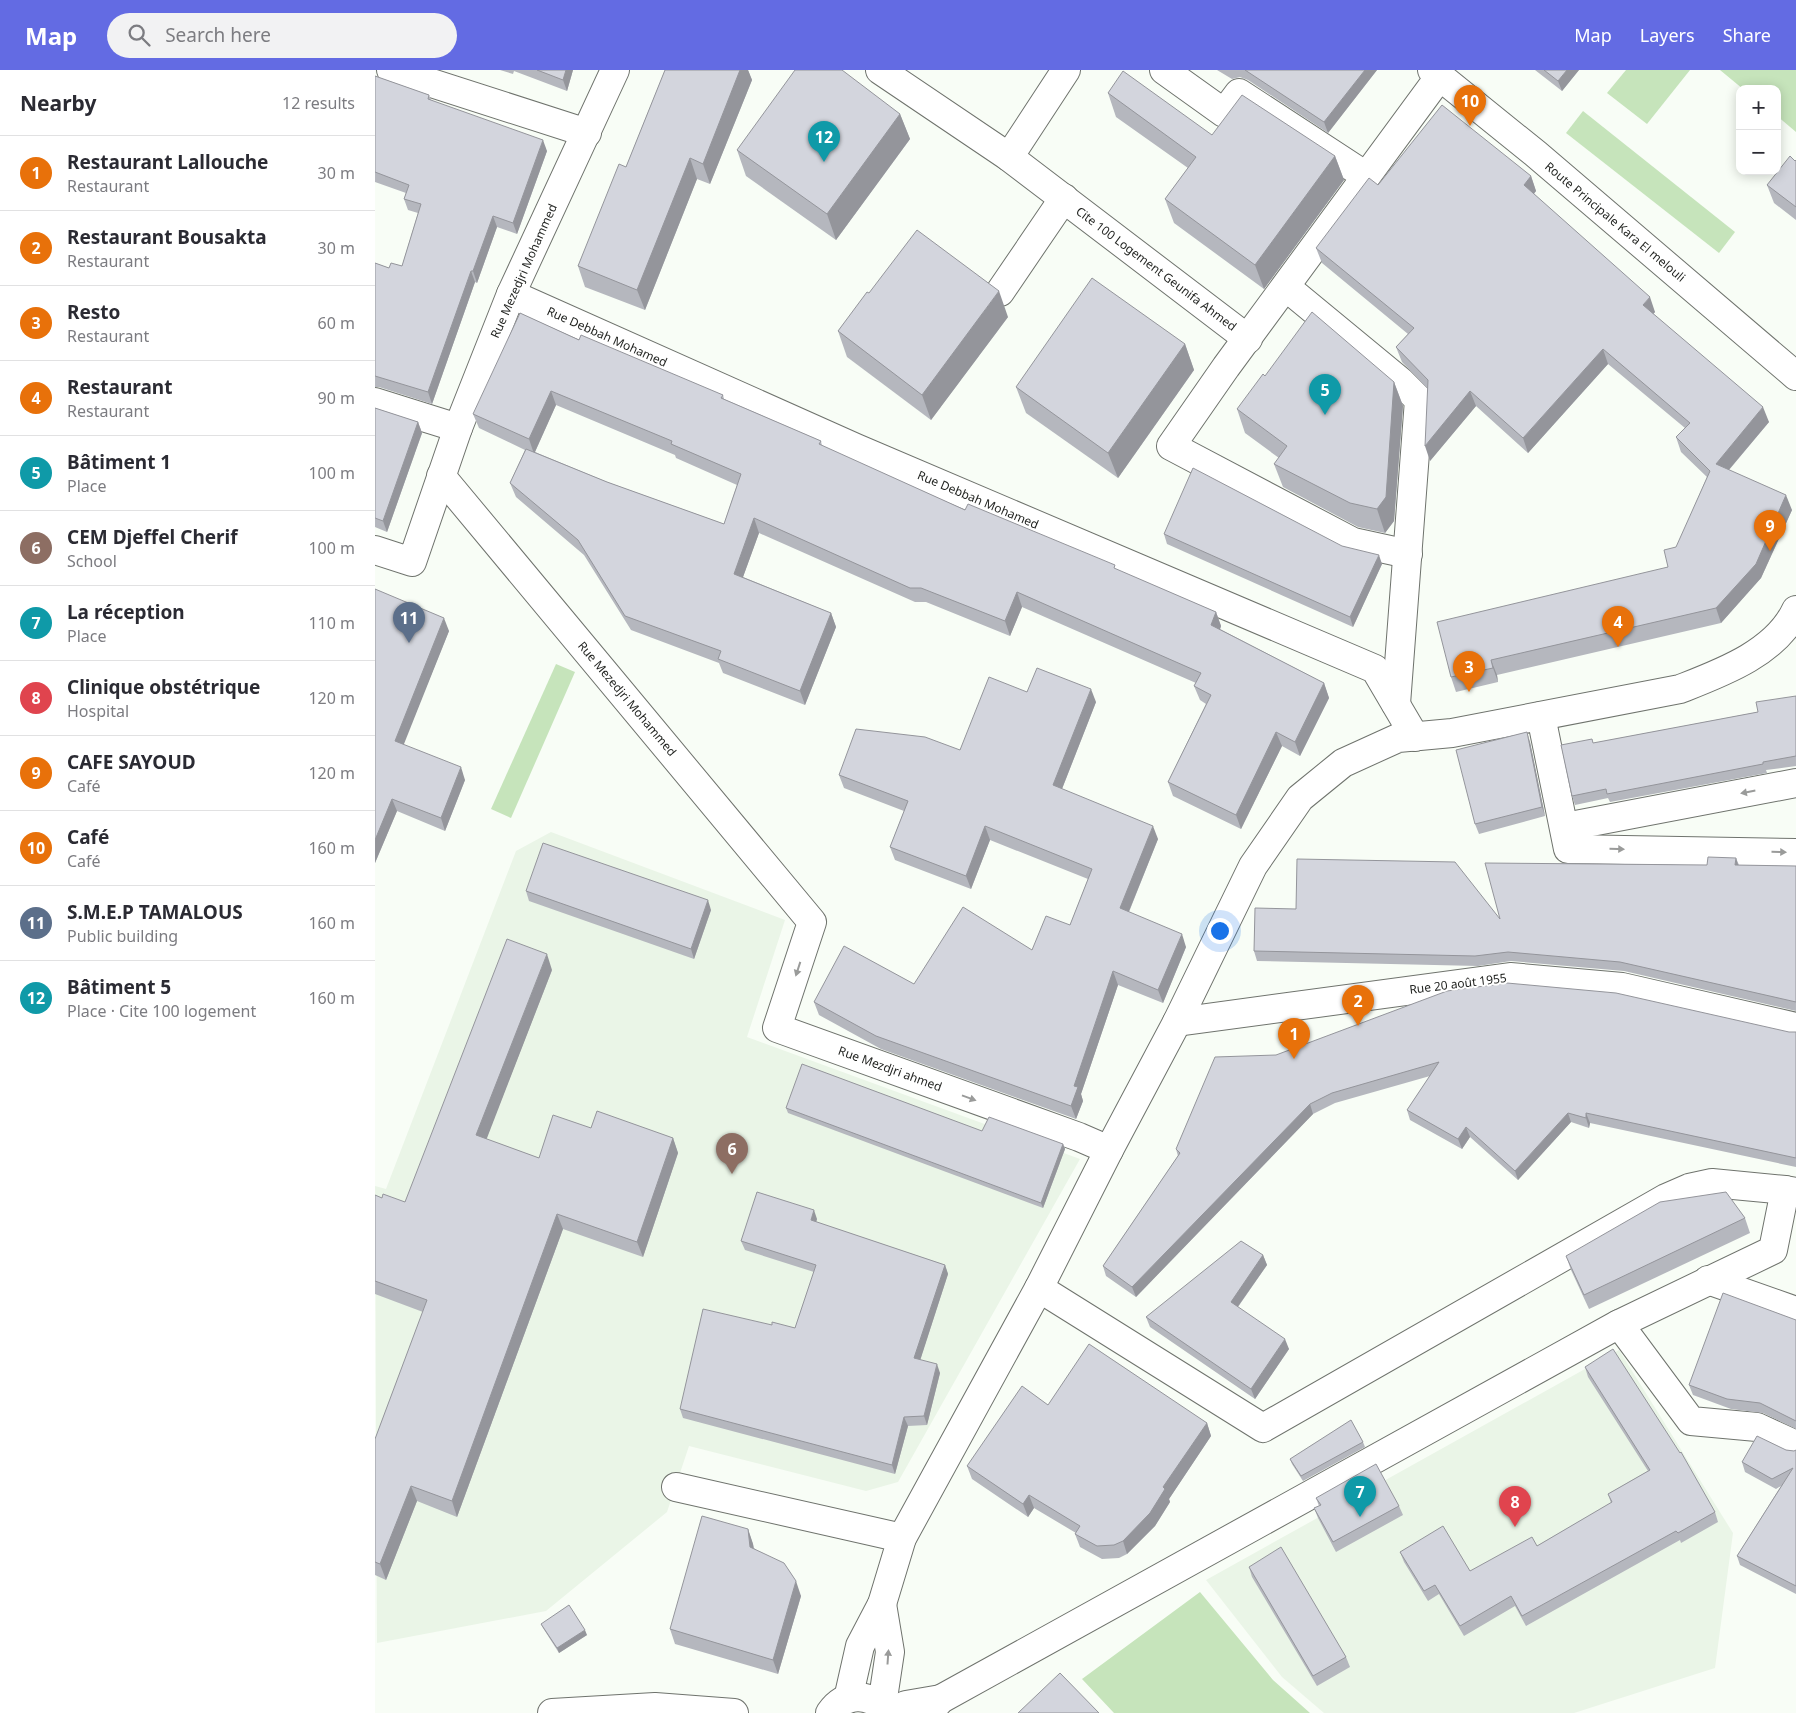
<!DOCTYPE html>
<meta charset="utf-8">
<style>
:root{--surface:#fff;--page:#f2f2f3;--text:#2b2b33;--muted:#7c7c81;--line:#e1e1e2;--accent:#636be3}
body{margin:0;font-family:"Noto Sans",sans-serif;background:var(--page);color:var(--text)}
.controls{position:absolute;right:15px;top:15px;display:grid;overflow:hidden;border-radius:10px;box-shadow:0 2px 12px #0003}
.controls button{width:45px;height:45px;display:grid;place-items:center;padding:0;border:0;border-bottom:1px solid var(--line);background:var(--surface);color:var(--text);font:25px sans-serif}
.you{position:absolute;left:844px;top:860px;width:18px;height:18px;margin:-12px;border:4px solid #fff;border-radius:50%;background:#1a73e8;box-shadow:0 0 0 8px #1a73e833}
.badge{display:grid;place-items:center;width:32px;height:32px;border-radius:50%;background:var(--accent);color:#fff;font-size:16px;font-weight:700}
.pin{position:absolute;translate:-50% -41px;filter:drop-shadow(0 1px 2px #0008)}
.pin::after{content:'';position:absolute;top:26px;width:18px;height:15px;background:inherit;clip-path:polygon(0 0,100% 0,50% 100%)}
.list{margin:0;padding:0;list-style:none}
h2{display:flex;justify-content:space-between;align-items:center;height:65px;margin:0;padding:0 20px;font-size:21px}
h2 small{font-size:16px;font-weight:400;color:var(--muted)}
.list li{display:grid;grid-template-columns:32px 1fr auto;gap:15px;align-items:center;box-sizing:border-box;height:75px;padding:0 20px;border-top:1px solid var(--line)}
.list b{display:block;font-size:19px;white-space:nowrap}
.list p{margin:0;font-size:16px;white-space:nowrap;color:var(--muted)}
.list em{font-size:16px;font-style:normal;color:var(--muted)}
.icon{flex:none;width:28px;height:28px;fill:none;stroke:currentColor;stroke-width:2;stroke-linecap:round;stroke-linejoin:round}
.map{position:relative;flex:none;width:1421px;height:1643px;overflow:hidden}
header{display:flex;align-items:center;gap:30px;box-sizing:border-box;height:70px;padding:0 25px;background:var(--accent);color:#fff}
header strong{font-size:24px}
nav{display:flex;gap:28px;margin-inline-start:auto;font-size:18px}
.search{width:350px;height:45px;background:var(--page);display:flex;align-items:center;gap:12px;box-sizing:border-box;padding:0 18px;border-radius:28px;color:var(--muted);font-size:19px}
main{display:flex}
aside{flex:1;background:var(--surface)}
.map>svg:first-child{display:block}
.built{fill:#eaf5e7}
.green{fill:#c6e4bb}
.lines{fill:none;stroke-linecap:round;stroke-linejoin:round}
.minor-casing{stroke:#6f736d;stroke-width:30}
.major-casing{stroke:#6f736d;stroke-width:30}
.minor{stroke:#fff;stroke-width:28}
.major{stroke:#fff;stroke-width:28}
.wall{fill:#b5b7be;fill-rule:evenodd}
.shaded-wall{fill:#94959b}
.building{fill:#d3d5dd;stroke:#94959b}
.oneway{fill:#9a9b9a}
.labels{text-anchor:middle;stroke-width:4;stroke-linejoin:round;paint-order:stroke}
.street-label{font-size:12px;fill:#1f211e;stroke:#fff}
</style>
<header>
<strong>Map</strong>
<div class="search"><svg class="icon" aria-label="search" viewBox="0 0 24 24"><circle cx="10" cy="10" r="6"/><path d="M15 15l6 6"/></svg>Search here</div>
<nav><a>Map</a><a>Layers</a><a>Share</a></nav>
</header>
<main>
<aside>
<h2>Nearby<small>12 results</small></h2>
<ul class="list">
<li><span class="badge" style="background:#e8710a">1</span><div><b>Restaurant Lallouche</b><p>Restaurant</p></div><em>30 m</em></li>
<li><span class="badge" style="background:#e8710a">2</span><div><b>Restaurant Bousakta</b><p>Restaurant</p></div><em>30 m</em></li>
<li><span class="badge" style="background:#e8710a">3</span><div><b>Resto</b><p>Restaurant</p></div><em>60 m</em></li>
<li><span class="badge" style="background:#e8710a">4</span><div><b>Restaurant</b><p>Restaurant</p></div><em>90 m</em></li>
<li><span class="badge" style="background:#0f9aa8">5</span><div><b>Bâtiment 1</b><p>Place</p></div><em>100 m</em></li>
<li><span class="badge" style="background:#8d6e63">6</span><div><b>CEM Djeffel Cherif</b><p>School</p></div><em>100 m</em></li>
<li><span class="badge" style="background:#0f9aa8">7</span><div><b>La réception</b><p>Place</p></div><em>110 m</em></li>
<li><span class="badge" style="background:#e0444e">8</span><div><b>Clinique obstétrique</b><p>Hospital</p></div><em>120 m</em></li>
<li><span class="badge" style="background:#e8710a">9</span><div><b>CAFE SAYOUD</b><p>Café</p></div><em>120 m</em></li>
<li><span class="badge" style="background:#e8710a">10</span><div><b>Café</b><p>Café</p></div><em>160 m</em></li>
<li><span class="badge" style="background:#5c6f8a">11</span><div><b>S.M.E.P TAMALOUS</b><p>Public building</p></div><em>160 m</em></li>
<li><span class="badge" style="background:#0f9aa8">12</span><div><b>Bâtiment 5</b><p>Place · Cite 100 logement</p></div><em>160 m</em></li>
</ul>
</aside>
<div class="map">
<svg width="1421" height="1643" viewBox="0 0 1421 1643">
<rect width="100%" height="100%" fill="#f8fdf6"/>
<g class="built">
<polygon points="176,762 410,850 372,967 705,1089 523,1412 491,1421 314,1376 292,1442 171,1541 2,1573 0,1116 11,1119 141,781"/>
<polygon points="1244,1280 1358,1463 1340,1598 1199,1643 949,1643 907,1607 831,1510"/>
</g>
<g class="green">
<polygon points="1251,0 1315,0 1272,54 1232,23"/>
<polygon points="1345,0 1421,0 1421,62 1402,46 1402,19 1368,19"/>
<polygon points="1208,41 1360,162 1344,183 1191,63"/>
<polygon points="181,594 200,602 136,748 116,739"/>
<polygon points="825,1522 898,1610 935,1643 739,1643 707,1609"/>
</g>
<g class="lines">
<defs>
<g id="minor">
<polyline points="16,0 212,63"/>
<polyline points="505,0 634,87 691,0"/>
<polyline points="789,0 849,43 864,23 991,106"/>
<polyline points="634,87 873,269"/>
<polyline points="911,217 1025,311 1044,330 1021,634"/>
<polyline points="625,222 689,128"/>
<polyline points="136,224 481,378 1000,599 1040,667"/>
<polyline points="0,332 83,358"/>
<polyline points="66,406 437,852 402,958 704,1067 734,1080"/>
<polyline points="0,480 37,492 83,358 136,224 240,0"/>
<polyline points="1033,484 978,472 796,376 851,297 1065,6"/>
<polyline points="1166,646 1193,779 1421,783"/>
<polyline points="1190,757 1421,713"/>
<polyline points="802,952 1135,907 1247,917 1421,957"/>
<polyline points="1333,1210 1421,1241"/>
<polyline points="664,1218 888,1358 1291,1128 1314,1118 1337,1113 1410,1120"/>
<polyline points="1244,1254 1316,1351 1382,1357 1421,1375"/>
<polyline points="301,1417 527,1468"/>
<path d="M473 1629 485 1576 507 1534 527 1468 664 1218 734 1080 802 952 878 796 925 728 968 693 1023 668 1077 663 1305 619C1346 603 1401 583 1421 540"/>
<polyline points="507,1635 515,1582 507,1534"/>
<polyline points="177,1643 280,1637 359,1643"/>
<path d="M455 1643C471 1620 497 1624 514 1643L531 1635 566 1629"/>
<polyline points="553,1643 566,1629 1244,1254 1398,1180 1410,1120 1421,1122"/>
</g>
<polyline id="major" points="1057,0 1161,84 1421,306"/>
</defs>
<use href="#minor" class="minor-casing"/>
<use href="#major" class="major-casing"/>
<use href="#minor" class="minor"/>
<use href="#major" class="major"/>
</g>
<g class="wall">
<polygon points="125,0 198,0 192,21 139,1 138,4"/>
<polygon points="290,0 373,0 377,10 335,114 322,109 270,240 210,217 203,196 251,97"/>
<polygon points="842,0 1002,0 953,63 873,10 865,7 857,9"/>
<polygon points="1160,0 1204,0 1187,21"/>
<polygon points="0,6 54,25 56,30 172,81 142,164 122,157 102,213 100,212 57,334 4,317 0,317 0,193 14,198 27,196 43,143 33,140 29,129 31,123 0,112"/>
<polygon points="733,23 837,65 960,86 969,110 889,219 799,153 790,129 813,98 741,47"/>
<polygon points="525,44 535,69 461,170 371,106 362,80"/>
<polygon points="1421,90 1421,150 1399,133 1392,115"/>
<polygon points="1156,106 1161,121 1159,124 1280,242 1278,244 1394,352 1354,400 1417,440 1386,508 1346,553 1122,605 1123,612 1081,622 1076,607 1293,497 1332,407 1306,382 1301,367 1310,358 1233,294 1153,383 1101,336 1055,391 1053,319 1027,292 1021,277 1033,264 947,193 941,178 1003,115"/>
<polygon points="494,223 633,247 556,350 472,287 463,261"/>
<path d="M204 270 348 325 349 329 446 371 447 376 590 440 742 500 841 542 846 556 845 559 949 613 954 628 925 686 907 676 866 759 798 726 793 712 831 634 825 630 819 616 821 613 647 537 635 566 551 532H540L384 463 368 507 456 543 461 557 430 635 348 603 344 593 256 560 209 485 141 427 135 413 150 380 104 358 98 344ZM181 335 300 385 301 388 362 415 349 454 232 412 160 382Z"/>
<polygon points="810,274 819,300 743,408 651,343 641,317"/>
<polygon points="890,306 1019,312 1028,336 1019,451 1010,463 983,457 908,417 899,394 904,388 870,363 862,339"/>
<polygon points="0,338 43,352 47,363 12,462 0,457"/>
<polygon points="789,464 1007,494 978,557 792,474"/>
<polygon points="0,519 74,561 28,674 90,710 70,761 22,741 0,793"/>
<polygon points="652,622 721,632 687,719 783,769 754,842 811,877 788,933 743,915 706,1024 708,1031 701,1049 506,979 444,945 439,932 539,914 657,880 695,855 713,809 615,770 596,819 520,790 515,777 529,741 469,718 464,705 585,680"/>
<polygon points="1421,626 1421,696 1391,700 1392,703 1235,732 1233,728 1200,735 1197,726 1219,673 1383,642"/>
<polygon points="1155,672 1170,746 1104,764 1100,754"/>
<polygon points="1361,788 1364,795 1421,796 1421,941 1249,901 1136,891 1103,896 882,891 879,881 1125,849"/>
<polygon points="151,821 336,840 319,889 154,831"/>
<polygon points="177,900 111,1069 164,1088 216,1058 298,1068 303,1083 268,1187 188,1159 82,1447 42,1431 11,1510 0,1505 0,1369 48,1242 0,1224 0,1125 7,1128 30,1132"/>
<polygon points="1421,962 1421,1097 1215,1053 1214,1058 1196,1052 1143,1110 1095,1067 1087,1079 1035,1050 1032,1040 1055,1006 960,1033 938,1044 761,1227 731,1206 728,1196 803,1086 801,1079 901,985"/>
<polygon points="411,1038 688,1074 690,1079 668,1138 413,1043"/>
<polygon points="1370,1148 1375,1163 1214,1239 1196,1200 1191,1186"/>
<polygon points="442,1149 441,1152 570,1195 573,1204 545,1290 565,1303 552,1355 533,1356 520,1404 308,1348 305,1339 397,1255 420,1258 439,1202 370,1180 366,1171"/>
<polygon points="888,1185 892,1195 863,1237 914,1279 880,1329 775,1257 771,1247"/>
<polygon points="1421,1250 1421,1359 1388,1343 1356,1339 1318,1325 1314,1315"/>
<polygon points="1210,1297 1340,1442 1343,1452 1306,1473 1305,1470 1151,1556 1140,1536 1089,1566 1064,1524 1053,1531 1029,1492 1025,1482 1095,1501 1162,1476 1236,1433 1233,1424 1273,1401 1213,1307"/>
<polygon points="673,1335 832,1353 836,1366 794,1429 795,1432 780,1456 752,1484 744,1488 727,1489 705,1477 700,1464 701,1463 659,1438 653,1447 597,1409 592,1396"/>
<polygon points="988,1372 990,1377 928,1411 917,1394 915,1389"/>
<polygon points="1411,1380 1419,1381 1421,1380 1421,1524 1365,1495 1362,1486 1406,1416 1401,1419 1370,1402 1367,1392"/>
<polygon points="941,1428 1024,1436 1028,1445 961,1482 943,1448 939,1438 944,1436"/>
<polygon points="373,1459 378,1474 379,1478 426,1526 403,1604 300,1574 295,1559"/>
<polygon points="874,1497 971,1587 975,1597 942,1616 877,1507"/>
<polygon points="166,1554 212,1565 184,1583 168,1558"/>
</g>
<g class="shaded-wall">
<polygon points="191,0 198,0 192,21 188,10"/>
<polygon points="365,0 373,0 377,10 335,114 328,94"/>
<polygon points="990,0 1002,0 953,63 949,52"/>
<polygon points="1192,0 1204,0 1187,21 1183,11"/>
<polygon points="525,44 535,69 461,170 452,144"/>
<polygon points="168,70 172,81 142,164 138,153"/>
<polygon points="960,86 969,110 889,219 880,195"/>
<polygon points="315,88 322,109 270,240 262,220"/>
<polygon points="1156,106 1161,121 1154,129 1149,115"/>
<polygon points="118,146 122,157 102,213 98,201"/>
<polygon points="96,201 100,212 57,334 53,322"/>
<polygon points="624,221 633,247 556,350 547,325"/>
<polygon points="1275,227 1280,242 1273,250 1268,235"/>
<polygon points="810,274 819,300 743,408 733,383"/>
<polygon points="1228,279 1233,294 1153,383 1148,368"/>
<polygon points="1019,312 1028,336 1019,451 1010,463 1002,439"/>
<polygon points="176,321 181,335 159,384 154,369"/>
<polygon points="1095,321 1101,336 1055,391 1050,376"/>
<polygon points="1388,337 1394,352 1346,409 1341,394"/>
<polygon points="43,352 47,363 12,462 8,451"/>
<polygon points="1411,425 1417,440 1386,508 1346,553 1341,538"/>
<polygon points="379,448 384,463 364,518 359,504"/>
<polygon points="1004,485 1007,494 978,557 975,547"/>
<polygon points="642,522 647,537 635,566 630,551"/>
<polygon points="841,542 846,556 842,569 836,555"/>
<polygon points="456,543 461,557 430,635 425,621"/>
<polygon points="69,548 74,561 25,684 20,671"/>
<polygon points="1116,590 1122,605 1123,612 1118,598"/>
<polygon points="949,613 954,628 925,686 920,672"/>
<polygon points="716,619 721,632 683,729 678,715"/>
<polygon points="901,662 907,676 866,759 861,745"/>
<polygon points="1152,662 1155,672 1170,746 1167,737"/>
<polygon points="86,697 90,710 70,761 66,748"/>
<polygon points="17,729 22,741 0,793 0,770"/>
<polygon points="610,756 615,770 596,819 591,806"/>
<polygon points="778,756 783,769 750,851 745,838"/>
<polygon points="1361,788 1364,798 1360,795"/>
<polygon points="333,830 336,840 319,889 316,879"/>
<polygon points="807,864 811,877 788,933 783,920"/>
<polygon points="172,884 177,900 107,1081 101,1065"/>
<polygon points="738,901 743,915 706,1024 708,1031 701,1049 696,1036 699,1016"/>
<polygon points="935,1034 938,1044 761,1227 757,1217"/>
<polygon points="1193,1043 1196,1052 1143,1110 1140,1101"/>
<polygon points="1211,1043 1215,1053 1214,1058 1211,1048"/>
<polygon points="1091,1057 1095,1067 1087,1079 1083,1069"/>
<polygon points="298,1068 303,1083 268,1187 262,1172"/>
<polygon points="688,1074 690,1079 668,1138 666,1133"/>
<polygon points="439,1140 442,1149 439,1159 436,1150"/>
<polygon points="182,1144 188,1159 82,1447 77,1431"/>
<polygon points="888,1185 892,1195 859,1242 856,1232"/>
<polygon points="570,1195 573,1204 543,1297 539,1288"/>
<polygon points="910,1269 914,1279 880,1329 876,1319"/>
<polygon points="562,1294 565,1303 552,1355 549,1346"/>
<polygon points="529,1347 533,1356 520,1404 517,1395"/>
<polygon points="832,1353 836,1366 794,1429 795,1432 780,1456 752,1484 748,1471 788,1417"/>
<polygon points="36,1416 42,1431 11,1510 5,1494"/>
<polygon points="654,1425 659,1438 653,1447 648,1434"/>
<polygon points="373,1459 378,1474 380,1491 375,1477"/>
<polygon points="421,1511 426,1526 403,1604 398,1590"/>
<polygon points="210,1560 212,1565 184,1583 182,1578"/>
</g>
<g class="building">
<polygon points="162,0 191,0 188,10"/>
<polygon points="290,0 365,0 328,94 315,88 262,220 203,196 244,94 251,97"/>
<polygon points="420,0 467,0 525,44 452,144 362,80"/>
<polygon points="870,0 990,0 949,52"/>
<polygon points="1169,0 1192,0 1183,11"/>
<polygon points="748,1 837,65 867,25 960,86 880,195 790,129 821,87 733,23"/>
<polygon points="0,6 54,25 53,29 168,70 138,153 118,146 98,201 96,201 53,322 0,306 0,193 14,198 16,193 27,196 46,134 29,129 34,115 0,102"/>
<polygon points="1067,35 1156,106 1149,115 1275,227 1268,235 1388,337 1341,394 1411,425 1381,494 1341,538 1116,590 1118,598 1076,607 1062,552 1293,497 1289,480 1301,477 1335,401 1301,367 1315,353 1228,279 1148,368 1095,321 1050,376 1053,310 1021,277 1039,258 941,178 994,108 1003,115"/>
<polygon points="1415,86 1420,91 1421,90 1421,137 1392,115"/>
<polygon points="542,160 624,221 547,325 463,261 492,222 494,223"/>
<polygon points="717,208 810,274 733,383 641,317"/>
<polygon points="937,242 1019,312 1011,427 1002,439 975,433 899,394 912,376 862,339 888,304 890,306"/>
<polygon points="145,243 204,270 206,265 348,325 346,328 446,371 444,374 590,440 593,434 740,495 739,498 841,542 836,555 949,613 920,672 901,662 861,745 793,712 836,625 819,616 826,603 642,522 630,551 546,518 535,518 379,448 359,504 456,543 425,621 343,589 346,581 250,546 203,470 135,413 151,379 232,412 349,454 366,404 296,374 297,371 176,321 154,369 98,344"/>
<polygon points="0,338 43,352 8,451 0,448"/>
<polygon points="818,398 967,476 1004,485 975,547 789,464"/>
<polygon points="0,519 69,548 20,671 86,697 66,748 17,729 0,770"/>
<polygon points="662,598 716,619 678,715 778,756 745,838 807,864 783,920 738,901 699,1016 703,1017 696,1036 501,966 439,932 469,876 539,914 588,837 657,880 671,846 695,855 717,799 610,756 591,806 515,777 533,731 464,705 481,659 550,667 585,680 614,607 652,622"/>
<polygon points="1421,626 1421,686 1388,692 1388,694 1232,724 1231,719 1197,726 1186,675 1217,669 1218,673 1383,642 1381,632"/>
<polygon points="1152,662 1167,737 1100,754 1081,680"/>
<polygon points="168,773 333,830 316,879 151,821"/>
<polygon points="1333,787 1361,788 1360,795 1421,796 1421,932 1245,892 1133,882 1100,886 879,881 880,838 921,839 922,789 1080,792 1125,849 1110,793 1332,795"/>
<polygon points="132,869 172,884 101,1065 164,1088 178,1045 216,1058 222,1041 298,1068 262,1172 182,1144 77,1431 36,1416 5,1494 0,1492 0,1369 52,1230 0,1211 0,1125 7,1128 8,1124 30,1132"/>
<polygon points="1132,913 1241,923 1414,962 1421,962 1421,1088 1211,1043 1211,1048 1193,1043 1140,1101 1091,1057 1083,1069 1032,1040 1064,992 957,1023 935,1034 757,1217 728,1196 805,1083 801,1079 840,987 901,985 1072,921"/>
<polygon points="427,994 607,1061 614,1047 688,1074 666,1133 411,1038"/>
<polygon points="382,1122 439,1140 436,1150 570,1195 539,1288 562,1294 549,1346 529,1347 517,1395 305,1339 328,1239 397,1255 397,1252 420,1258 441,1195 366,1171"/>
<polygon points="1351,1122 1370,1148 1209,1225 1191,1186 1285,1132"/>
<polygon points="866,1171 888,1185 856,1232 910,1269 876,1319 771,1247"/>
<polygon points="1348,1223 1421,1250 1421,1351 1385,1333 1352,1329 1314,1315"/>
<polygon points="714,1274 832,1353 788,1417 790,1419 775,1443 748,1471 739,1475 722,1476 700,1464 705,1456 654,1425 648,1434 592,1396 647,1316 673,1335"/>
<polygon points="1238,1279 1305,1383 1306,1382 1340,1442 1303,1463 1301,1461 1147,1546 1136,1526 1085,1556 1060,1515 1049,1521 1025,1482 1068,1456 1095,1501 1157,1467 1162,1476 1237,1432 1233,1424 1275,1400 1210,1297"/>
<polygon points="976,1350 988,1372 926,1406 915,1389"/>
<polygon points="1382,1366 1411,1380 1419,1381 1421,1380 1421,1516 1362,1486 1418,1398 1397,1409 1367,1392"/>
<polygon points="1001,1394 1024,1436 958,1472 939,1438 946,1435 941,1428"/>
<polygon points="327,1446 373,1459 375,1477 409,1493 421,1511 398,1590 295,1559"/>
<polygon points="906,1477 971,1587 938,1606 874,1497"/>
<polygon points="194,1535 210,1560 182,1578 166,1554"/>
<polygon points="685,1603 724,1643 643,1643"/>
</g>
<defs><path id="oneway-solid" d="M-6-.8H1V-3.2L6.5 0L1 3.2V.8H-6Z" transform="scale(1.25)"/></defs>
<g class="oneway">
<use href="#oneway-solid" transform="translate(1373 722) rotate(169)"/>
<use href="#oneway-solid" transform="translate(1242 779) rotate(1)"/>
<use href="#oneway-solid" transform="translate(1404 782) rotate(1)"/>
<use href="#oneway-solid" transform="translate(423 899) rotate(108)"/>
<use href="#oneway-solid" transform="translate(594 1028) rotate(20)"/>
<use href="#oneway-solid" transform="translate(513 1587) rotate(-86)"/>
</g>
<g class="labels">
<g class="street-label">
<text transform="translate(1240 152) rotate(40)" y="4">Route Principale Kara El melouli</text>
<text transform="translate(781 199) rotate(37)" y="4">Cite 100 Logement Geunifa Ahmed</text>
<text transform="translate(149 201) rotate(-66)" y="4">Rue Mezedjri Mohammed</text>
<text transform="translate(232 267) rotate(24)" y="4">Rue Debbah Mohamed</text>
<text transform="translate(603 430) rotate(23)" y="4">Rue Debbah Mohamed</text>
<text transform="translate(252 629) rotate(50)" y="4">Rue Mezedjri Mohammed</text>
<text transform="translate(1083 914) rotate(-7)" y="4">Rue 20 août 1955</text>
<text transform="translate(515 999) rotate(20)" y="4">Rue Mezdjri ahmed</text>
</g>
</g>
</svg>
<div class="controls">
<button>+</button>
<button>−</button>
</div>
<div class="you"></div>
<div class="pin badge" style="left:919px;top:989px;background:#e8710a">1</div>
<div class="pin badge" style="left:983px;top:956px;background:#e8710a">2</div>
<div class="pin badge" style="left:1094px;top:622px;background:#e8710a">3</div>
<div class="pin badge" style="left:1243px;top:577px;background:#e8710a">4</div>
<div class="pin badge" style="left:950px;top:345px;background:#0f9aa8">5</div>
<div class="pin badge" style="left:357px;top:1104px;background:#8d6e63">6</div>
<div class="pin badge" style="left:985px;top:1447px;background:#0f9aa8">7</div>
<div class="pin badge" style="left:1140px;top:1457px;background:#e0444e">8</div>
<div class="pin badge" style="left:1395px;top:481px;background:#e8710a">9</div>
<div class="pin badge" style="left:1095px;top:56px;background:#e8710a">10</div>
<div class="pin badge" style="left:34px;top:573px;background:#5c6f8a">11</div>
<div class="pin badge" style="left:449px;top:92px;background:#0f9aa8">12</div>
</div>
</main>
